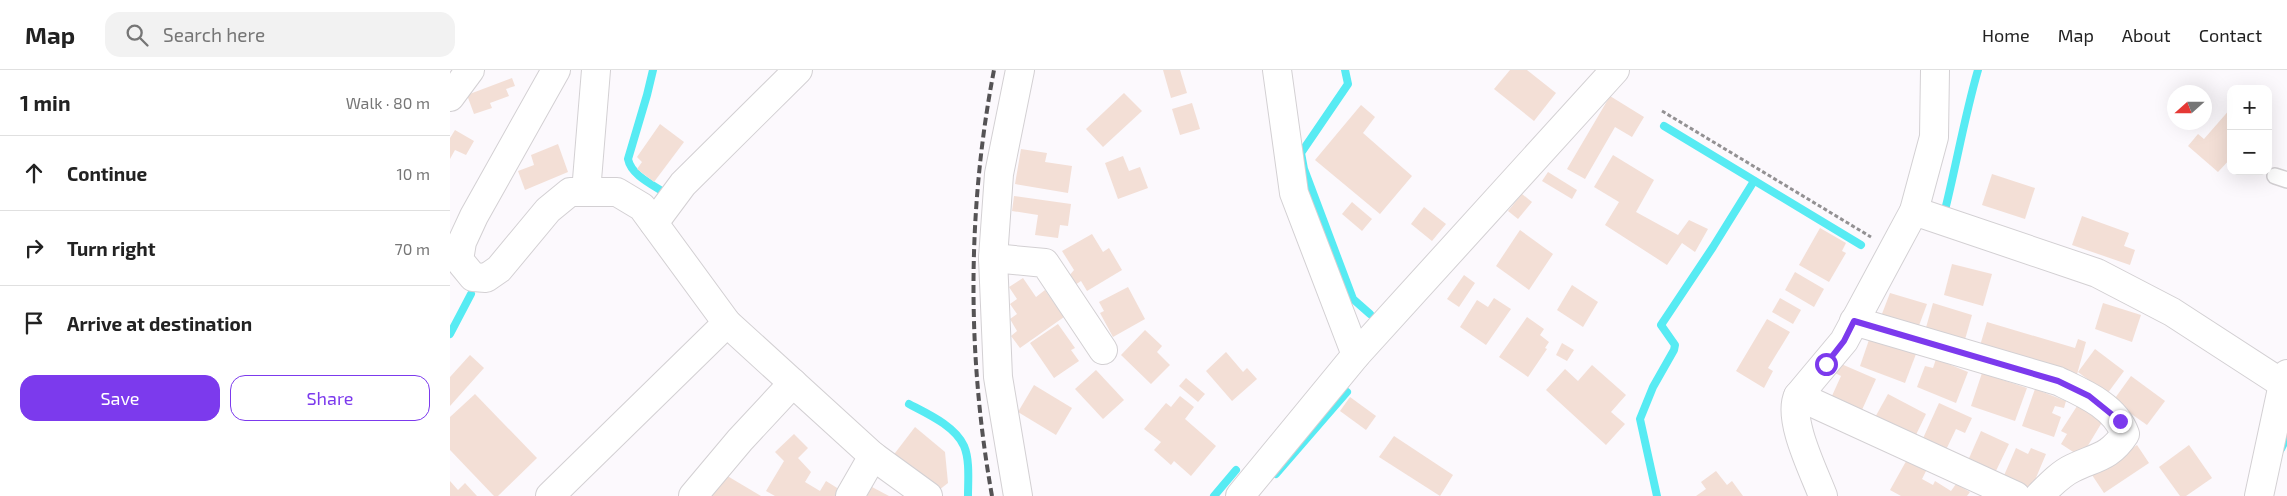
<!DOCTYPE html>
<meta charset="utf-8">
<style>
:root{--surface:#fff;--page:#f2f2f2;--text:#222;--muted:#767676;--line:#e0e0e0;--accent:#7c3aed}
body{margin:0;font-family:"Exo 2",sans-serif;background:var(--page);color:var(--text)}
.controls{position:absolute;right:15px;top:15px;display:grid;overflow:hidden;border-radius:10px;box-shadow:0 5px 20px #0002}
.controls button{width:45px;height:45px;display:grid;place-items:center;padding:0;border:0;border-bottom:1px solid var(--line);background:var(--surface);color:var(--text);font:25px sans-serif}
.compass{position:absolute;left:1717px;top:15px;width:45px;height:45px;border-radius:50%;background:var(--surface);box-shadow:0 5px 20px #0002;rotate:249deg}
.stop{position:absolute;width:15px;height:15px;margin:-11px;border:4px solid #7c3aed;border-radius:50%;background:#fff}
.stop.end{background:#7c3aed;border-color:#fff;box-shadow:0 1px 5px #0008}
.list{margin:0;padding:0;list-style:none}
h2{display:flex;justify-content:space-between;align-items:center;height:65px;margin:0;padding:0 20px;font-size:21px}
h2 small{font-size:16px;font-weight:400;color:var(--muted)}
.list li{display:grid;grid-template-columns:32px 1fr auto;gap:15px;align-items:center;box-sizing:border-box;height:75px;padding:0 20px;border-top:1px solid var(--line)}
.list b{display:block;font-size:19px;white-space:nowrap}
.list em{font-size:16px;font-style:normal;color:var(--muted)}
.actions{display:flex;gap:10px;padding:15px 20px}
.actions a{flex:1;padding:11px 0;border:1px solid var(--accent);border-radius:15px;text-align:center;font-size:18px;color:var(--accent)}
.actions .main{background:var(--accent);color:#fff}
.icon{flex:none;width:28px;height:28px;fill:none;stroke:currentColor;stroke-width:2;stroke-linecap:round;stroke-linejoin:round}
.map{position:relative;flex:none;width:1837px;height:426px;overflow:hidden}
header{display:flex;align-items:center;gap:30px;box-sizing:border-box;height:70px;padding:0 25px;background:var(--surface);border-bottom:1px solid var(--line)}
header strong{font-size:24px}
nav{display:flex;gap:28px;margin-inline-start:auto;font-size:18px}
.search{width:350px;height:45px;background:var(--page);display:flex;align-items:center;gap:12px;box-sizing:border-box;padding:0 18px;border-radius:15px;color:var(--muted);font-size:19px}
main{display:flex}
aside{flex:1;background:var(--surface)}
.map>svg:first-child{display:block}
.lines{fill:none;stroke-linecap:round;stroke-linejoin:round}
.stream{stroke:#57ebf3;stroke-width:8}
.building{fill:#f3dfd6}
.service-casing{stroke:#d3d0d3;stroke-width:18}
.minor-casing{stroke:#d3d0d3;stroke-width:30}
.path{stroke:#939193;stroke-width:3;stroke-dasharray:4 2.5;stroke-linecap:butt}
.service{stroke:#fff;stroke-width:15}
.minor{stroke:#fff;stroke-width:28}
.rail{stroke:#555355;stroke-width:4;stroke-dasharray:8 4;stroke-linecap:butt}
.route{stroke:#7c3aed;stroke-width:6}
</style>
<header>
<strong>Map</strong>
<div class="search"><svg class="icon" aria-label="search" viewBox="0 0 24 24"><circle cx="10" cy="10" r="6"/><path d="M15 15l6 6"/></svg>Search here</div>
<nav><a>Home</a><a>Map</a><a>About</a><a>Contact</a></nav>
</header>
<main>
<aside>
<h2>1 min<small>Walk · 80 m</small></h2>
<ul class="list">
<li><svg class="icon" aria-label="ahead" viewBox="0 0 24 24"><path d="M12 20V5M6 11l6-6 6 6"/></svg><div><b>Continue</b></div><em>10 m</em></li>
<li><svg class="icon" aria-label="right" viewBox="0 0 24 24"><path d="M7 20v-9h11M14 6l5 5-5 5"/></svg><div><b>Turn right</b></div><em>70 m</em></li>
<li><svg class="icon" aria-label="arrive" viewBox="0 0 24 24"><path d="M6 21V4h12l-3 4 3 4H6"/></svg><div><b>Arrive at destination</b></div></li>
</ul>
<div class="actions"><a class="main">Save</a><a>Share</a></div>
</aside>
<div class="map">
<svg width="1837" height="426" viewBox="0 0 1837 426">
<rect width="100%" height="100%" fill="#fcf9fd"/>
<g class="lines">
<g class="stream">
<path d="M203 0 197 25 178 89C181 104 199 113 212 121"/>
<polyline points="895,0 898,14 851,83 854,99 903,229 920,244"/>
<polyline points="1214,56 1411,175"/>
<path d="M1496 136C1507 91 1515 45 1528 0"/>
<polyline points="0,264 21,224"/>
<path d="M459 334C478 344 505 356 514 376 520 390 518 411 518 426"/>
<polyline points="1831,379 1837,367"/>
<polyline points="826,404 897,322"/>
<polyline points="764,426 786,400"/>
<polyline points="1207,426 1190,349 1203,317 1224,280 1225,275 1211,255 1263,177 1304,111"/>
</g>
</g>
<g class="building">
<polygon points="713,0 730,0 737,23 721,28"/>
<polygon points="1060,0 1077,0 1106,23 1084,51 1044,19"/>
<polygon points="62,8 65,16 56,19 59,26 40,33 42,38 24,44 17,25"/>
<polygon points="674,23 692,41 653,77 636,59"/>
<polygon points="1160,26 1194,47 1182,67 1165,57 1135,109 1117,99"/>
<polygon points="742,33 750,59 730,65 722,39"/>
<polygon points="911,35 925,47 913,63 962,106 930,144 865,90"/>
<polygon points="1781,38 1781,88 1768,102 1738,76 1748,64 1754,69"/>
<polygon points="210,54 234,72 204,112 187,99 192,92 187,87"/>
<polygon points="5,60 24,71 16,85 5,80 0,89 0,68"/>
<polygon points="108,74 118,102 75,120 68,101 84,95 81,85"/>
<polygon points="571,79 597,83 595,92 622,96 618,123 565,114"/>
<polygon points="1163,85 1204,110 1186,142 1228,165 1239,150 1258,159 1245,182 1232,173 1217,195 1155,155 1169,132 1144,117"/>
<polygon points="673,86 679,101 690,97 698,118 668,129 655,93"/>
<polygon points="1098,102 1127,120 1122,129 1092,111"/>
<polygon points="1542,104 1585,118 1575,149 1532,135"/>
<polygon points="1072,124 1082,132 1068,149 1058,141"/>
<polygon points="564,126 621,134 618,156 610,155 608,168 585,165 588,145 562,141"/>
<polygon points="902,132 922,149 912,161 892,144"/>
<polygon points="974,137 996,154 982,171 961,154"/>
<polygon points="1632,146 1679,163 1674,176 1685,180 1680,195 1622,175"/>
<polygon points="1370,158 1396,173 1392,181 1396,183 1379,212 1349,195"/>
<polygon points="1070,160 1103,184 1079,220 1046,196"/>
<polygon points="642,164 653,182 659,178 672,200 637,221 631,211 625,215 619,206 624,200 612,181"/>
<polygon points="1502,194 1542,204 1533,236 1494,225"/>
<polygon points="1345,202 1374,219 1364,237 1335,220"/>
<polygon points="1014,205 1025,213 1009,237 997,229"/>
<polygon points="573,208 586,227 595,220 614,247 570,278 561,266 567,261 560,249 567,244 560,234 567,229 559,217"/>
<polygon points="1122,215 1148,232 1133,257 1107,240"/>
<polygon points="678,217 695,249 663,267 650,243 654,241 649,232"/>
<polygon points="1440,223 1477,234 1467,261 1430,249"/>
<polygon points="1044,228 1061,239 1036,275 1010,257 1027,230 1038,237"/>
<polygon points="1330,228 1351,240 1343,254 1322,242"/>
<polygon points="1483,233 1522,245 1514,273 1475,261"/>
<polygon points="1653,233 1691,245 1682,272 1645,259"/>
<polygon points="1077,247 1094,259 1090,265 1099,272 1095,278 1097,279 1078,307 1049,287"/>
<polygon points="1317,249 1340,262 1318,298 1323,301 1314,318 1286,301"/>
<polygon points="1537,252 1625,278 1628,269 1636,272 1626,308 1529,279"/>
<polygon points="608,254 625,278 621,280 629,291 604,308 580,273"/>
<polygon points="695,260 712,276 707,282 720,295 701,314 671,285"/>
<polygon points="1420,267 1466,284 1455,313 1410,296"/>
<polygon points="1112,273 1124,280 1117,291 1106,285"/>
<polygon points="1645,279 1674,301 1657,324 1628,302"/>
<polygon points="776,282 793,302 797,298 807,309 782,331 756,301"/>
<polygon points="20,285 34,298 0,336 0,307"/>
<polygon points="1486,289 1518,302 1506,333 1467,317 1475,296 1483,298"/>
<polygon points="1389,293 1426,309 1411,342 1381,328 1391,306 1385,303"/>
<polygon points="1142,295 1176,325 1161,342 1175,354 1156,375 1096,320 1115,299 1128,311"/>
<polygon points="646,300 674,330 653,349 625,319"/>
<polygon points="1532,303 1577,318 1565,351 1521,336"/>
<polygon points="1681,306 1715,331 1697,355 1663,331"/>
<polygon points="736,308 755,324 748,332 729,316"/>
<polygon points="584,315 622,338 606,365 568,342"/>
<polygon points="1585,319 1616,331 1614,338 1605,336 1602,343 1611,347 1604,367 1572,356"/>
<polygon points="25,324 87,388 48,426 44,426 0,380 0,347"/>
<polygon points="1438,324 1476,344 1463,371 1423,351"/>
<polygon points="730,326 744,337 735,349 766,376 741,406 724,391 721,395 704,380 711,372 694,359 716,333 721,337"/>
<polygon points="900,327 926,346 916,360 890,341"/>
<polygon points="1489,333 1522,348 1515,363 1506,359 1493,386 1470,375"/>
<polygon points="1629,333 1654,349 1631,387 1611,374 1617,364 1611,361"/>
<polygon points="465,357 495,382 498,413 489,420 442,387"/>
<polygon points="1531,361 1559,374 1543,407 1516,395"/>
<polygon points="344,364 358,378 348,388 361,402 355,412 370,421 376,411 392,421 390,426 325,426 316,421 334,391 325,382"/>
<polygon points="944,366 1003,405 990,426 929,387"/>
<polygon points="1687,375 1699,393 1654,423 1642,405"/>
<polygon points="1739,375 1762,408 1736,426 1730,426 1709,397"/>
<polygon points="1566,378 1578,384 1581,378 1596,384 1580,422 1552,410"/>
<polygon points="1459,386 1478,397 1472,409 1483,415 1485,411 1501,421 1506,414 1520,422 1517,426 1451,426 1440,420"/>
<polygon points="1266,401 1277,415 1282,411 1293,426 1246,426 1256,419 1251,412"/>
<polygon points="274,404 311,426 261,426"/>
<polygon points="0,411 8,420 15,413 27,426 0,426"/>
<polygon points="422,417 439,426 417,426"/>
</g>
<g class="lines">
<defs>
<polyline id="service" points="1825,106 1837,110"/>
<g id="minor">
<polyline points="106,0 24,146 12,172 9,190 23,207 36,208 49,199 98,140 120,122 167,122 192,137 277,253 423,386 478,426"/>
<polyline points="827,0 844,123 906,285"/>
<polyline points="0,27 20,0"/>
<polyline points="136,122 146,0"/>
<polyline points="1464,141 1647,203 1722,242 1833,314"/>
<polyline points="204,153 233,114 348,0"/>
<polyline points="543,188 595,193 653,280"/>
<path d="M1404 251 1608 311C1633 323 1665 336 1675 364 1660 387 1646 387 1623 398 1610 404 1599 416 1589 426"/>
<polyline points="1348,326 1566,426"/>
<polyline points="100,426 277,253"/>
<polyline points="243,426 290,370 343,313"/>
<polyline points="400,426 423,386"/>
<polyline points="568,426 548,307 543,188 549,104 570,0"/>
<polyline points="790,426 906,285 1165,0"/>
<path d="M1373 426C1364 402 1337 349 1348 326L1394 271 1464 141 1484 67 1485 0"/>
<polyline points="1809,426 1833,314 1837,304"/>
</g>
</defs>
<use href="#service" class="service-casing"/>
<use href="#minor" class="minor-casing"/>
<polyline class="path" points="1212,41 1421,167"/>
<use href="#service" class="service"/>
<use href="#minor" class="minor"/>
<path class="rail" d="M542 426C517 286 517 140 544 0"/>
</g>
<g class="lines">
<polyline class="route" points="1376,294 1394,271 1404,251 1608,311 1639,326 1670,351"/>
</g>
</svg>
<div class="controls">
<button>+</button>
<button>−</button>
</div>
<svg class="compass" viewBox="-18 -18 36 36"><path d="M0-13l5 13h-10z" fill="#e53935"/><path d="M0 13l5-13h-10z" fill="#767676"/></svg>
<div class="stop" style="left:1376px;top:294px"></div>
<div class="stop end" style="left:1670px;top:351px"></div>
</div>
</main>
